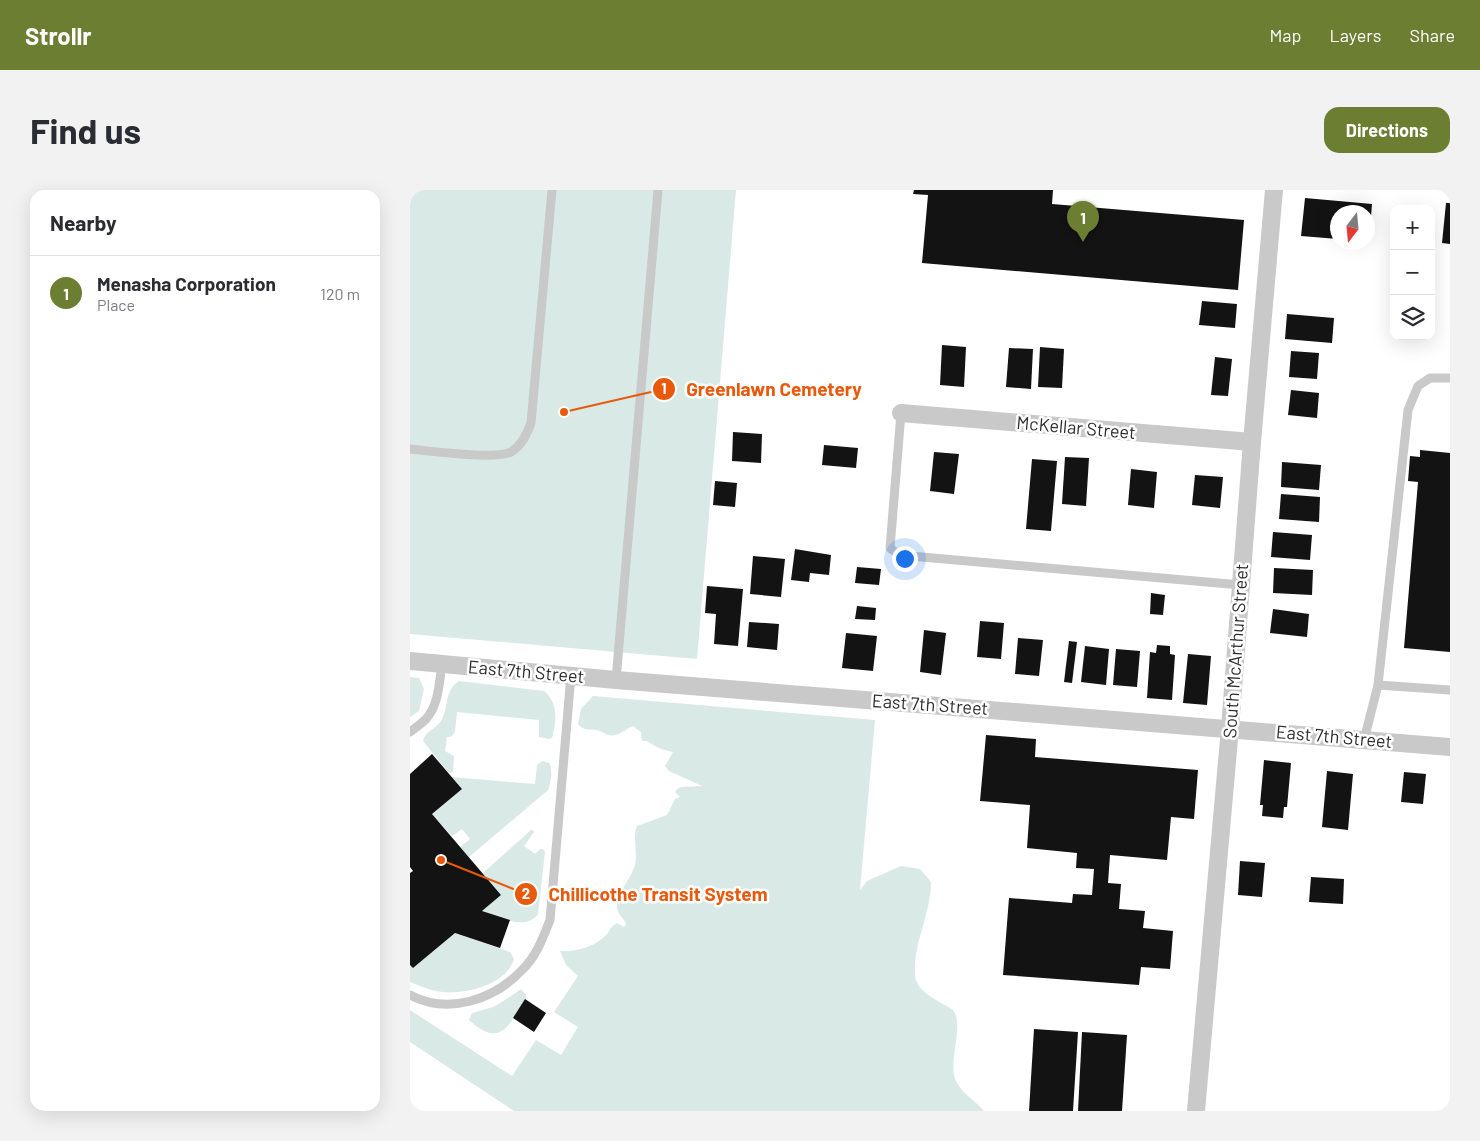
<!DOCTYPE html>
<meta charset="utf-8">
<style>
:root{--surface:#fff;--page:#f2f2f3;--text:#2b2b33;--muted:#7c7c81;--line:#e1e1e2;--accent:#6c7e31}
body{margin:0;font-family:Barlow,sans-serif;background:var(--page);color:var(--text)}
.controls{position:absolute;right:15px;top:15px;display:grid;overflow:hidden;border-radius:10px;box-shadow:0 5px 20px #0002}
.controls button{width:45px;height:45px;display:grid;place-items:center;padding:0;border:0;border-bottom:1px solid var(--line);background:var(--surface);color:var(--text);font:25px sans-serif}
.compass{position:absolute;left:920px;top:15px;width:45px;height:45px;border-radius:50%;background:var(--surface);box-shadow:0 5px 20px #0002;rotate:196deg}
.you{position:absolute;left:494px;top:368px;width:18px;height:18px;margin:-12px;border:4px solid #fff;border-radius:50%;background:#1a73e8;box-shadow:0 0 0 8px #1a73e833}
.badge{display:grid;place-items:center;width:32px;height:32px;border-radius:50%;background:var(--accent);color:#fff;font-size:16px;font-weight:700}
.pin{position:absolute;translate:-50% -41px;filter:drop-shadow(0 1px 2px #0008)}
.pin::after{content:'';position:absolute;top:26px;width:18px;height:15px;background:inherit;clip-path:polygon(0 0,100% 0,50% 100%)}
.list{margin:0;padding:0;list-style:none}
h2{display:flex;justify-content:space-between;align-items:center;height:65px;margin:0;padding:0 20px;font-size:21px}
h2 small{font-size:16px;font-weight:400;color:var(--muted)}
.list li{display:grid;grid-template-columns:32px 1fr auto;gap:15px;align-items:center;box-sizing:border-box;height:75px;padding:0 20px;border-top:1px solid var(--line)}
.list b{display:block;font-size:19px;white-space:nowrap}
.list p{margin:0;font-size:16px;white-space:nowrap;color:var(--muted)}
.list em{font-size:16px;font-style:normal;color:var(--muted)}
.icon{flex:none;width:28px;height:28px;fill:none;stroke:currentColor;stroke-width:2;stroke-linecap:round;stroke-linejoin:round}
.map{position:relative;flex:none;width:1040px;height:921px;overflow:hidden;border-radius:15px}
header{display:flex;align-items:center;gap:30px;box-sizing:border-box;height:70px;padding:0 25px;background:var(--accent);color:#fff}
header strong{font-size:24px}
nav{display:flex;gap:28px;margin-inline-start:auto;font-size:18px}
.intro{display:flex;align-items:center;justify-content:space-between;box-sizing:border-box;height:120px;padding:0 30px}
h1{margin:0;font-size:35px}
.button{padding:12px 22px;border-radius:15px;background:var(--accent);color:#fff;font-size:18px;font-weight:700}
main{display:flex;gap:30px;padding:0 30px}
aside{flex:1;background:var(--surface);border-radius:15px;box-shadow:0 5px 20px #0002}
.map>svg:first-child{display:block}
.green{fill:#d9eae6}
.building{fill:#131313}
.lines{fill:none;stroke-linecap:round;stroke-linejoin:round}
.service{stroke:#c9c9c9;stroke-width:9}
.minor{stroke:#c9c9c9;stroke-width:18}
.labels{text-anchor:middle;stroke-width:5;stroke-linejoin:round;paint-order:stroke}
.street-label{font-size:18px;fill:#2c2c2c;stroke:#fff}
.leader{fill:none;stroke:#e8590c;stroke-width:2}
.callout-dot{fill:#e8590c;stroke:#fff;stroke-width:2}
.mark-label{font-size:15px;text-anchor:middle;font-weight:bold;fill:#fff}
.callout-label{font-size:19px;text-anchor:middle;font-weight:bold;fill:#e8590c;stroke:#fff;stroke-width:5;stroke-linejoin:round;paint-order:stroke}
</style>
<header>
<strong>Strollr</strong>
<nav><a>Map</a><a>Layers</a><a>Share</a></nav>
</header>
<div class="intro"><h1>Find us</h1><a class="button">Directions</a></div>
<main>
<aside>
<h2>Nearby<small></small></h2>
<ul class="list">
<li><span class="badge">1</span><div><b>Menasha Corporation</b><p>Place</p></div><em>120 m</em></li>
</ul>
</aside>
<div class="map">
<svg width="1040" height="921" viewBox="0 0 1040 921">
<rect width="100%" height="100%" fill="#fff"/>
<g class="green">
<polygon points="0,0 326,0 287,469 0,444"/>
<polygon points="0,487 9,488 14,499 9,521 0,527"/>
<path d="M49 491 134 501C148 512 147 531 142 548L139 549 129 547V530L47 522 45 542 41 547H37L35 561 44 566 43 581 41 583 38 582 13 551C15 541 26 539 31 531 39 518 34 500 49 491Z"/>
<path d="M183 506 465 530 450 700 457 691 491 676 510 679 521 692C521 724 503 753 505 785 506 801 524 808 536 816 538 817 541 818 543 820 555 835 537 873 546 891 552 904 565 910 574 921H104L0 852V820L102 886 126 850 151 865 168 837 144 822 168 786 156 775 150 761C165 762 185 757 196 745 200 740 201 736 207 733L214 737 216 735C215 728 208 726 207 718 206 704 221 689 225 675 228 661 222 648 227 636L257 625 265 609 270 607 265 602 267 599 271 597 292 596 259 581 255 576 263 562C253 560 245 557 237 551H232L231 542 223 536C217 538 211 544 205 545 197 547 193 541 186 540 179 539 173 541 168 534L171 519Z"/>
<path d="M132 571 139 573C143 579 141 593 138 600L59 667 50 657 60 649 52 639 42 646 22 624 52 599 42 587 125 594 127 575Z"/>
<path d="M121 640H123L124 642 114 656 125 664 130 659H133L135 662 128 724C115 742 89 726 72 721L91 705 73 683Z"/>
<path d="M45 743 100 762 104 769C96 796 51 806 26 801 17 799 8 795 0 792V775L3 778Z"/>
<path d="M111 799 116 805V809C99 835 90 859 59 830L62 823 83 817 95 810Z"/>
</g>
<g class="building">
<polygon points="504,0 643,0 642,14 834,30 828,100 512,73 518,5 503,4"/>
<polygon points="895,8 962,14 959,52 958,52 958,22 928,22 928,49 891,46"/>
<polygon points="1036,13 1040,13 1040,54 1032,53"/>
<polygon points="792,111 827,114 825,138 789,135"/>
<polygon points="877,124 924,128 922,153 875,149"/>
<polygon points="532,155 556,157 554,197 530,195"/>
<polygon points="630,157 654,159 652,198 628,197"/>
<polygon points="599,158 623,159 621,199 596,197"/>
<polygon points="881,161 909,163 907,189 879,187"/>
<polygon points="805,167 822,169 818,206 801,205"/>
<polygon points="881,200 909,203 907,228 878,225"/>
<polygon points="323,242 352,244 351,273 322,271"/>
<polygon points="414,255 448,258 446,278 412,275"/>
<polygon points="1010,260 1040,263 1040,462 994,458 1008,292 998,291 1000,266 1010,267"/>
<polygon points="524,262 549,264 544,304 520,301"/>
<polygon points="655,267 679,268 676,316 652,314"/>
<polygon points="622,269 647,271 641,341 616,339"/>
<polygon points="872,272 911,275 909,300 871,297"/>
<polygon points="721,279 747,282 744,318 718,315"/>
<polygon points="785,285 813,287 810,318 782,315"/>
<polygon points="305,291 327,293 325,317 303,315"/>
<polygon points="871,304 910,307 909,332 869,329"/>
<polygon points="863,342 902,345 900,370 861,367"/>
<polygon points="385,359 421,365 419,385 400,383 399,392 381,390"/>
<polygon points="343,366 375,369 371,407 340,404"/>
<polygon points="447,377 471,379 469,395 445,393"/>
<polygon points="864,378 903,380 902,405 863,403"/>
<polygon points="297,396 333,399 328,456 304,454 306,424 295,423"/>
<polygon points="741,403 755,405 753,425 740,424"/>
<polygon points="447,416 466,418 465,430 445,429"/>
<polygon points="863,419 899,424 897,447 860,443"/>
<polygon points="570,431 594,433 591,469 567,467"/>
<polygon points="339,432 369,434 367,460 337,457"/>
<polygon points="514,440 536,443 531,485 510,482"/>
<polygon points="436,443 467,446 463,481 432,478"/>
<polygon points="608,448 633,450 629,486 605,484"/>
<polygon points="659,451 667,452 662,493 654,492"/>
<polygon points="747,455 760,456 760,464 765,465 762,510 737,508 740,462 746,463"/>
<polygon points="675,456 699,459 696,495 671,492"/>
<polygon points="706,459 730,461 727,497 703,495"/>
<polygon points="778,464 801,466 797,515 773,513"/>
<polygon points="576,545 626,549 625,567 788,580 784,629 761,627 757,670 700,665 698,693 711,694 709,719 735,721 733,738 763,741 760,779 731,777 729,795 593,785 599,708 662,713 663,704 682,705 684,679 666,678 667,663 617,658 620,615 570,611"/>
<polygon points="22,564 52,599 22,624 91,705 72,721 100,730 90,758 45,743 3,778 0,775 0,683 3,681 0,677 0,584"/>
<polygon points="854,570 881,573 877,617 874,617 873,628 852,626 853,615 850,615"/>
<polygon points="917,581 943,584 938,640 912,637"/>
<polygon points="994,582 1016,584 1013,614 991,612"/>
<polygon points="830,671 855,673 852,707 828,705"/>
<polygon points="901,687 934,689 933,714 899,712"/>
<polygon points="115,809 136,823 124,842 103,828"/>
<polygon points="624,839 668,842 663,921 619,921"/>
<polygon points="672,842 717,845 712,921 668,921"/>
</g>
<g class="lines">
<g class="service">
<polyline points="491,223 480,358 489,365 831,395"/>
<path d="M0 259C20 261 87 270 101 262 112 255 117 244 121 233L142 0"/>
<polyline points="206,490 248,0"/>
<polyline points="968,495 1040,500"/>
<path d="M0 542C5 538 11 534 16 529 29 515 29 492 32 475"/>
<polyline points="954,550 968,495 998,220 1008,196 1020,188 1040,188"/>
<path d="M0 805C38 825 84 810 112 780 126 767 133 748 140 730L161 485"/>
</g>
<g class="minor">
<polyline points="491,223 842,252"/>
<polyline points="0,471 206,490 1040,557"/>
<polyline points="786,921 820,538 842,252 864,0"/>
</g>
</g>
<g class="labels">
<g class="street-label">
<text transform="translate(666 238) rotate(5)" y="6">McKellar Street</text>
<text transform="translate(826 461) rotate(-86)" y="6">South McArthur Street</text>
<text transform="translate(116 482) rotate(5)" y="6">East 7th Street</text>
<text transform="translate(520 515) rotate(4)" y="6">East 7th Street</text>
<text transform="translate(924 547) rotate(5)" y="6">East 7th Street</text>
</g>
</g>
<path class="leader" d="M154 222L254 199M31 670L116 704"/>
<g class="callout-dot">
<circle cx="154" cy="222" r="5"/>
<circle cx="31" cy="670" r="5"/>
<circle cx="254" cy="199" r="12"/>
<circle cx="116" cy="704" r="12"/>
</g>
<g class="mark-label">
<text x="254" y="204">1</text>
<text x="116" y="709">2</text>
</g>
<g class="callout-label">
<text x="364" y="206">Greenlawn Cemetery</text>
<text x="248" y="711">Chillicothe Transit System</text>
</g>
</svg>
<div class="controls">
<button>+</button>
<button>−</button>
<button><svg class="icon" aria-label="layers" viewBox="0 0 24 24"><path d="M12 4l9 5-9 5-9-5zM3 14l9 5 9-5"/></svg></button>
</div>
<svg class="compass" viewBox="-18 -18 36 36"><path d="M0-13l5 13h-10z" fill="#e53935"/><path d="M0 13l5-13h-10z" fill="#7c7c81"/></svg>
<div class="you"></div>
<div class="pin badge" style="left:673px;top:52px">1</div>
</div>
</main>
